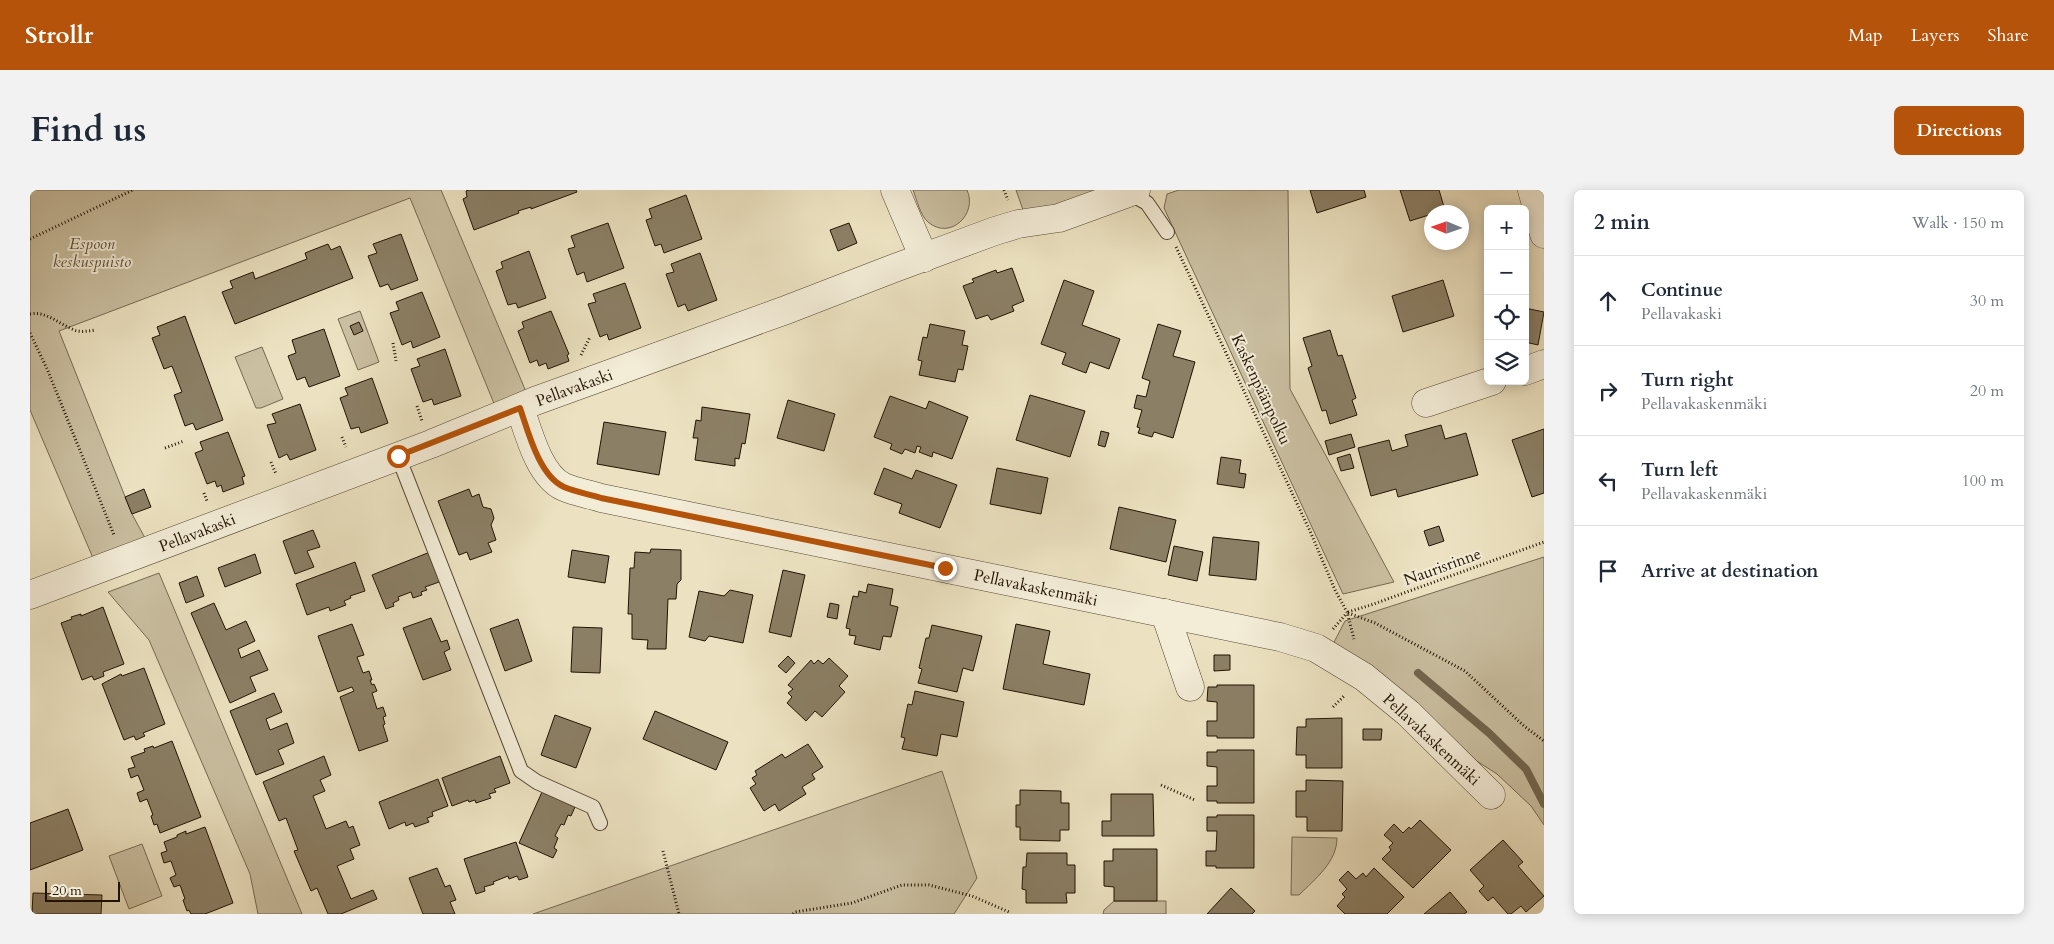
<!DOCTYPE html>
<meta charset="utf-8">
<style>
:root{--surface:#fff;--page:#f2f2f3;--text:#1f2937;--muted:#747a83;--line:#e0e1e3;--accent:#b45309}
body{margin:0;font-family:Cardo,serif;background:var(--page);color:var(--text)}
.controls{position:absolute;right:15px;top:15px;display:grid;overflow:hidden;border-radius:8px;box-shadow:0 2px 12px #0003}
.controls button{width:45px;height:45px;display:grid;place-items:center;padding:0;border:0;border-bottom:1px solid var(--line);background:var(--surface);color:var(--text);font:25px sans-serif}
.compass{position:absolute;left:1394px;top:15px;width:45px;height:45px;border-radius:50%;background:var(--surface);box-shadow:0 2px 12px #0003;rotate:272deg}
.scale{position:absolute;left:15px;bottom:12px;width:75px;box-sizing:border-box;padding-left:5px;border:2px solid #221302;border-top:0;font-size:14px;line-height:18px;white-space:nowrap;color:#221302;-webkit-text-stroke:4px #f3ecd7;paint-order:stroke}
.stop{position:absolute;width:15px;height:15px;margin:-11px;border:4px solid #b45309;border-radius:50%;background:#fff}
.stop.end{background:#b45309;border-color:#fff;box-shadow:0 1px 5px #0008}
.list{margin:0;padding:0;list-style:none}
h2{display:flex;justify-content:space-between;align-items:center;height:65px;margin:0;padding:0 20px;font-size:21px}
h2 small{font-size:16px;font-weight:400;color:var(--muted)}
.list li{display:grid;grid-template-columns:32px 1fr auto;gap:15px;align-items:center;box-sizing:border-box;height:90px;padding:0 20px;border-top:1px solid var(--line)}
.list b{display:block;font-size:19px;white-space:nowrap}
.list p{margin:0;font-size:16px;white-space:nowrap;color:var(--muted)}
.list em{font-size:16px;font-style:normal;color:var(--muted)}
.icon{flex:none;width:28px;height:28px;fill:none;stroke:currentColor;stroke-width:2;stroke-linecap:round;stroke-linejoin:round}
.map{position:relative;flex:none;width:1514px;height:724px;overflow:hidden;border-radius:8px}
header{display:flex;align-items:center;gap:30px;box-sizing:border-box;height:70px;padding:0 25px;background:var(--accent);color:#fff}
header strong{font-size:24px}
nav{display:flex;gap:28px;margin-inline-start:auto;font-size:18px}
.intro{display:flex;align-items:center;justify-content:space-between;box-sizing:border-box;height:120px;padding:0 30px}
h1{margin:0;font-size:35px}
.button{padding:12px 22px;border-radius:8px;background:var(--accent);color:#fff;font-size:18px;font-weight:700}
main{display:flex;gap:30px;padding:0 30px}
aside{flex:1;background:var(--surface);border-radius:8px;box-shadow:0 2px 12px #0003}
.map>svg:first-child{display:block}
.green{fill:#cabfa1;stroke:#766952}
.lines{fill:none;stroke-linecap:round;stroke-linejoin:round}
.stream{stroke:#72654e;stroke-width:8}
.building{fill:#8b7f65;stroke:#221302}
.service-casing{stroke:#544732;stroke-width:16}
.minor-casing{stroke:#544732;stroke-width:29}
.path{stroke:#221302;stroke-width:3;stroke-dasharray:1 2.5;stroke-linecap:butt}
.service{stroke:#f3ecd7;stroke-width:14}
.minor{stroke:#f3ecd7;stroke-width:28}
.route{stroke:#b45309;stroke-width:6}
.labels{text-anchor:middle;stroke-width:4;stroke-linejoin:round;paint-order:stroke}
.park-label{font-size:16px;font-style:italic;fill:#5d4f3a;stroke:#f3ecd7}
.street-label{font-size:16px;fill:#221302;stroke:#f3ecd7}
</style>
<header>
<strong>Strollr</strong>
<nav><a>Map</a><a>Layers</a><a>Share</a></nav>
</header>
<div class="intro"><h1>Find us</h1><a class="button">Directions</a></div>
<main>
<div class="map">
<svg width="1514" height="724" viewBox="0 0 1514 724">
<rect width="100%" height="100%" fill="#ece2c1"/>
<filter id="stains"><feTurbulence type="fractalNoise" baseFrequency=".004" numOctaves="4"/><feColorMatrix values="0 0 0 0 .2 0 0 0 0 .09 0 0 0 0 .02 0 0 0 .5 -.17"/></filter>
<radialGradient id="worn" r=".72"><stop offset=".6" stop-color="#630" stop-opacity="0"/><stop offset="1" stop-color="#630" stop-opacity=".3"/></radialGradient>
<g class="green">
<polygon points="0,0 411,0 497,204 465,216 380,8 29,141 102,324 115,348 63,368 0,220"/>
<path d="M883 0H937C948 24 920 51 898 32 890 25 887 10 883 0Z"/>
<polygon points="986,0 1070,0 1012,21 993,20"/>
<polygon points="1149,0 1258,0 1260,199 1364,392 1313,404 1134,18 1137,4"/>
<polygon points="330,121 349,172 328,180 308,129"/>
<polygon points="232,157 253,209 231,218 226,218 205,167"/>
<polygon points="1514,367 1514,635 1501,616 1467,584 1428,559 1303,454 1315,431"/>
<polygon points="129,383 272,724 228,724 220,684 119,450 78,402"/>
<polygon points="912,581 947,688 924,724 503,724"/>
<path d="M1262 647 1307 648C1307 672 1285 689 1269 705H1261Z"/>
<polygon points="112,654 132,706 99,719 79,666"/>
<polygon points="1084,711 1136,711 1136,724 1073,724 1074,720"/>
</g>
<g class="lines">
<polyline class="stream" points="1388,483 1459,543 1496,579 1514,614"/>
</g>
<g class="building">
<polygon points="439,0 546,0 547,2 501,19 501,17 488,21 489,23 444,40 433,9 437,7 436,1"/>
<polygon points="1280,0 1334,0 1336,7 1287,23"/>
<polygon points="1370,0 1409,0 1415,20 1402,22 1402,24 1380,31"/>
<polygon points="656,5 672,49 634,63 631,54 625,56 616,30 622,28 619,19"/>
<polygon points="578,33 594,78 557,92 554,82 547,85 538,59 545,57 541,46"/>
<polygon points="819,33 827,53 808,61 800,40"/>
<polygon points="371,44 388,90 361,100 358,94 350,97 338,66 347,63 343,54"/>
<polygon points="298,54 301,60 310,56 323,88 205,134 192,102 203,98 200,91 223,82 225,89 277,69 275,63"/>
<polygon points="499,61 516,108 488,118 486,113 478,115 466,81 473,78 471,72"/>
<polygon points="670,63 687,110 658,121 655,114 648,117 636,84 644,82 641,74"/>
<polygon points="982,78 994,111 982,116 984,121 961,130 958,125 946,129 933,96 944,92 942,89 966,80 967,83"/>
<polygon points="1034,90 1064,101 1052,135 1090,149 1079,179 1060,172 1056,183 1032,174 1036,163 1011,154"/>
<polygon points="1413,90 1424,126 1373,142 1362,106"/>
<polygon points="595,93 611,138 579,150 577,144 570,147 558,114 566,112 563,104"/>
<polygon points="392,102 410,147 383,158 381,151 372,155 360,123 369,120 366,112"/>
<polygon points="1495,118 1514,122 1508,155 1495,152"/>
<polygon points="521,121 539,164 537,165 539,171 518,179 516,173 509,176 507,170 500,173 488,141 494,138 492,132"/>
<polygon points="155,126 193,230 166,240 163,233 155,236 144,205 152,202 142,176 134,179 122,148 130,145 127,137"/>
<polygon points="329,132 333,141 324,145 320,136"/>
<polygon points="900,134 935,141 932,155 938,156 933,180 928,179 925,192 889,185 892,171 888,170 893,147 897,148"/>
<polygon points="1128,134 1151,141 1143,166 1165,172 1143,248 1124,242 1122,247 1108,243 1110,238 1107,237 1112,220 1104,218 1107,205 1116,207 1120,191 1112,188"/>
<polygon points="294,139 310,186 279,197 275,187 267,190 258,166 266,163 262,150"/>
<polygon points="1300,140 1308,166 1312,165 1326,208 1322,210 1327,225 1300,234 1296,220 1292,221 1278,178 1282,176 1273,148"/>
<polygon points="415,159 431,206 404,215 402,209 393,212 381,179 390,176 387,169"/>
<polygon points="342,188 358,233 331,243 329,237 321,239 310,208 318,205 315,198"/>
<polygon points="1000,205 1055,221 1040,267 986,250"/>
<polygon points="860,206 896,219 899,211 938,227 922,269 903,262 902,267 889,262 891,257 887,256 885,263 875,259 872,264 860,259 862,254 844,247"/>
<polygon points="758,210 805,224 794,261 747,248"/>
<polygon points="270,214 286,260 260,270 257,264 249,268 237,235 246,233 242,224"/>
<polygon points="672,217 720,224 715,254 712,253 709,269 705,268 705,276 665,270 668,248 663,248 666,230 671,231"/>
<polygon points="574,232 636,242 629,285 567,274"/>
<polygon points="1411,235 1415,249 1436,243 1448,285 1368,307 1366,299 1341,306 1328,258 1359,250 1362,261 1378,256 1375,245"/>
<polygon points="1514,239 1514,303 1502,307 1482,250"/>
<polygon points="1071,241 1079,243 1075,257 1068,255"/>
<polygon points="198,242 215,286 212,287 214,294 193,302 191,295 187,297 185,291 177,294 165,263 173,260 170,252"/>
<polygon points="1321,244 1325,257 1299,265 1295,251"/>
<polygon points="1320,264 1324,278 1311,281 1307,268"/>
<polygon points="1191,267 1211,270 1209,283 1216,284 1214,298 1187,294"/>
<polygon points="854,278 882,289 886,280 927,295 910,338 869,323 872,314 844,304"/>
<polygon points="967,278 1018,288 1011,324 960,314"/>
<polygon points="114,299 121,317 102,324 95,307"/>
<polygon points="439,299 442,307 449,304 453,317 461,319 464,328 461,335 466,350 458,353 462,362 440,370 437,362 429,365 408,311"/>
<polygon points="1089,317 1146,330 1136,372 1080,359"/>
<polygon points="1409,336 1414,351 1399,356 1394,341"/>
<polygon points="283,340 290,357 277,361 284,377 265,384 253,351"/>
<polygon points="1183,347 1229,352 1226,390 1179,385"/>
<polygon points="1144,356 1173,362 1167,391 1138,385"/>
<polygon points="621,359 651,360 651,390 647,394 646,409 638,409 636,459 617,459 618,450 602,449 602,424 598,424 600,378 604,378 605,362 620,363"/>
<polygon points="542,360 579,366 575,393 538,387"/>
<polygon points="400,362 412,391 395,397 397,400 391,402 392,405 383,408 381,402 368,407 369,410 363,413 364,416 356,419 342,385"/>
<polygon points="225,364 231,383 195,397 188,378"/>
<polygon points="325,372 335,401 320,406 321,408 314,411 316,415 300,421 299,417 277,425 266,394"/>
<polygon points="753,380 775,385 761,447 739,442"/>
<polygon points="167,386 174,406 156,413 149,393"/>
<polygon points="838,394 863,399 860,415 868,417 861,447 853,446 850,460 824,454 826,446 819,445 820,439 816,438 823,406 828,407 829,401 836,403"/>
<polygon points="700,400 723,405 713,453 679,446 675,451 659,447 669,401 694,406"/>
<polygon points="184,413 196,440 216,431 225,451 208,459 211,468 229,460 238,480 220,487 226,501 200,513 161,423"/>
<polygon points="800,413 809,415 807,429 797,427"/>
<polygon points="73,417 94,474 73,482 74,486 64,490 62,486 52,490 31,433 42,429 41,427 51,424 51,426"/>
<polygon points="401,428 411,452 417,450 420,459 414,462 421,480 393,490 373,438"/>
<polygon points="488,429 502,471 475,481 460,439"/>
<polygon points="322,434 334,465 327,467 333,483 339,481 342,490 340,490 342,495 344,494 347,501 342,503 347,519 353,517 356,526 353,527 355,534 353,535 358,551 329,561 310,507 324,501 322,497 308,502 288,446"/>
<polygon points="986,434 1020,441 1013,474 1060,484 1054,515 973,499"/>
<polygon points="902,435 952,446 943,481 933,478 927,502 888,493 892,479 889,478 896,448 899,448"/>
<polygon points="543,437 572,438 570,483 541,482"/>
<polygon points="1184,465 1200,465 1200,480 1184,481"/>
<polygon points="758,466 765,473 756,483 748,476"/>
<polygon points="799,468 818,486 809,496 815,502 792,527 785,521 776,531 757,513 762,507 758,503 763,499 758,495 781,470 784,474 788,470 793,474"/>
<polygon points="114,478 135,534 113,543 115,546 106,550 104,546 94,550 72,494 91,484 92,486"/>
<polygon points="1187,495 1224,495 1224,548 1187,548 1187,546 1177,546 1177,531 1187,531 1187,512 1177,511 1178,497 1187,497"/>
<polygon points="885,501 934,512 927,547 911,544 907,566 872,559 875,548 871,547 878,514 882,515"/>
<polygon points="244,503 252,522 236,529 240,540 257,533 264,553 248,560 254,574 226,585 200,521"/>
<polygon points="625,521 698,552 686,580 613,549"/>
<polygon points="525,525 561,538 546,578 511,565"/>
<polygon points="1312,528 1312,578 1276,578 1276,565 1266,565 1267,537 1276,537 1276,529"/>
<polygon points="1333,539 1352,539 1351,550 1333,550"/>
<polygon points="142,551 171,627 130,643 127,634 124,635 121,626 123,625 117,609 110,612 107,603 114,600 108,585 101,588 98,579 105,577 101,567 115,562 114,559 123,556 124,558"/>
<polygon points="778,554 793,577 782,584 785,589 772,597 776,604 749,621 745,614 734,621 720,598 726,594 722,588 727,585 725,581 752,564 755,568"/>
<polygon points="1187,560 1224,560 1224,613 1187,613 1187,611 1177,611 1177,596 1187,596 1187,577 1177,576 1177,562 1187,562"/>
<polygon points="294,566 301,585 290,590 295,601 283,606 296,639 316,631 319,638 323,636 330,655 320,659 324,669 307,676 321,709 343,700 347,709 311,724 298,724 287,698 281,701 264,661 268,660 256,628 249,631 233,592"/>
<polygon points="470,566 480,593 464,599 466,602 459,604 461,608 446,613 445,610 439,612 438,610 422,616 412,588"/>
<polygon points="408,589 418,616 402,622 403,626 397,628 399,632 385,637 383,633 376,636 375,632 359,639 349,612"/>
<polygon points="1276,590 1313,591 1312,641 1277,641 1277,627 1266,627 1266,601 1276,601"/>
<polygon points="990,600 1031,601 1031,613 1039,613 1039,640 1030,640 1030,651 990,650 990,637 986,637 986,615 990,615"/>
<polygon points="512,602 545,617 541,626 538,625 534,635 531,634 525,646 528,648 524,658 527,660 523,668 489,653"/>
<polygon points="1081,604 1123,604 1124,646 1072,646 1072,631 1081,631"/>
<polygon points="38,619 53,660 0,680 0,633"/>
<polygon points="1187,625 1224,625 1224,678 1186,678 1186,676 1176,676 1176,661 1186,661 1187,641 1177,641 1177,627 1187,627"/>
<polygon points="1390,630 1421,660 1383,698 1352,669 1361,660 1359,657 1363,653 1354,645 1364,634 1373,643 1379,637 1381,639"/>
<polygon points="175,637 203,713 175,724 161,724 159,720 157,721 153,710 155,709 150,695 144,697 140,688 146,685 141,671 134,673 131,663 137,661 134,652 147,647 147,645 156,641 156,644"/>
<polygon points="1473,650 1493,672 1488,676 1514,706 1496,722 1491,716 1481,724 1478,724 1463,707 1458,711 1449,701 1454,696 1440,680"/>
<polygon points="486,652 498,687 489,690 487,686 479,689 478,686 463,692 464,694 454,697 455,701 446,704 434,669"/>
<polygon points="1083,659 1127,659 1127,711 1084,711 1084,697 1074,696 1074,671 1083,671"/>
<polygon points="997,663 1037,663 1037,675 1045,675 1045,703 1036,703 1037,713 996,713 996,700 992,699 993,677 996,677"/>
<polygon points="407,678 415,697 420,695 426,710 420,712 425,724 393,724 379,688"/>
<polygon points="1344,678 1374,707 1357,724 1315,724 1307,716 1315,707 1312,704 1317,699 1309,690 1318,681 1326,689 1333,683 1336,687"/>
<polygon points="1201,698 1225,721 1222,724 1177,724"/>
<polygon points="1420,702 1437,722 1434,724 1394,724"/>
<polygon points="3,703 72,705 71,724 2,724"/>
</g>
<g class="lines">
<defs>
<g id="service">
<polyline points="1099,3 1117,13 1137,42"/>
<polyline points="368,266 491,581 507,592 563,617 570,633"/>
</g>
<g id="minor">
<polyline points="865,0 894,68"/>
<polyline points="1502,0 1514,44"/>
<polyline points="1495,181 1514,174"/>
<polyline points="1396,213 1462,191"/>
<path d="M490 218C498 241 509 286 534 297 545 302 559 304 571 308L1250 447 1286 458 1334 487 1378 523 1461 605"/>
<polyline points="0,405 401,254 505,211 756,120 862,79 965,41 988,34 1029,28 1106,0"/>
<polyline points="1135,423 1160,497"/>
</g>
</defs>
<use href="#service" class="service-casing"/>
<use href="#minor" class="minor-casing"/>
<g class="path">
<polyline points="974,0 978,10"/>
<polyline points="0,49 103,0"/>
<polyline points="1146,57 1280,341 1305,400 1317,422 1324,449"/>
<path d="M0 124C16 121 28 133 42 139 49 143 58 141 66 140"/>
<polyline points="0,143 18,181 84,345"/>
<polyline points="363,153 366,171"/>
<polyline points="551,165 560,147"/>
<polyline points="387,216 392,231"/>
<polyline points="312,247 316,257"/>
<polyline points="135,258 154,251"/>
<polyline points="241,272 246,284"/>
<polyline points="174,303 177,311"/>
<polyline points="1318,422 1341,415 1514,352"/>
<polyline points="1318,423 1345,433 1435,481 1494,536 1514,551"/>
<polyline points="1303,439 1317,423"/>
<polyline points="1303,517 1314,506"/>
<polyline points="1131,595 1165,610"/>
<polyline points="633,661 649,724"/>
<polyline points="763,724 765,722 822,713 872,695 899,695 942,706 979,722"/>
</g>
<use href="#service" class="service"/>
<use href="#minor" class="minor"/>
</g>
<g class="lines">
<path class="route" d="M368 266 490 218C498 241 509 286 534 297 545 302 559 304 571 308L915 378"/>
</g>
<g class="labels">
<g class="park-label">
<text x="62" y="59">Espoon<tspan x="62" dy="18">keskuspuisto</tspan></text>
</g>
<g class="street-label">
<text transform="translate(544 197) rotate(-20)" y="6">Pellavakaski</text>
<text transform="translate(1232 199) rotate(65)" y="6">Kaskenpäänpolku</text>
<text transform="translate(167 342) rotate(-21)" y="6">Pellavakaski</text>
<text transform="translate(1412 376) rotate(-20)" y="6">Naurisrinne</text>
<text transform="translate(1006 397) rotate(12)" y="6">Pellavakaskenmäki</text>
<text transform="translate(1402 549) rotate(43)" y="6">Pellavakaskenmäki</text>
</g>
</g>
<rect width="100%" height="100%" filter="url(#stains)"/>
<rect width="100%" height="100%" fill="url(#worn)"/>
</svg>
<div class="controls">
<button>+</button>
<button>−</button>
<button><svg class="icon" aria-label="locate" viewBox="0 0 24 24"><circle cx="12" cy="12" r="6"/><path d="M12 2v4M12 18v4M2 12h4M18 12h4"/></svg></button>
<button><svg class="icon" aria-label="layers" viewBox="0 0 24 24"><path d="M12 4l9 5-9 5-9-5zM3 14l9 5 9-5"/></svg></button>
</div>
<svg class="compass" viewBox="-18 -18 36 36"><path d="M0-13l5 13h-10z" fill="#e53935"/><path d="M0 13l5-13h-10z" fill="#747a83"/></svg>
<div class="scale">20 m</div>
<div class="stop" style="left:368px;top:266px"></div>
<div class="stop end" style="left:915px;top:378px"></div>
</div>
<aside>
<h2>2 min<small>Walk · 150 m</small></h2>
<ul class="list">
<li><svg class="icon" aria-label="ahead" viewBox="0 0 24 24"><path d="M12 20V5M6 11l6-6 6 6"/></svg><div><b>Continue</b><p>Pellavakaski</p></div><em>30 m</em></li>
<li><svg class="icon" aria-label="right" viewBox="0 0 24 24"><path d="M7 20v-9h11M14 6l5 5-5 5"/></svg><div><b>Turn right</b><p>Pellavakaskenmäki</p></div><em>20 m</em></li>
<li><svg class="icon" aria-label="left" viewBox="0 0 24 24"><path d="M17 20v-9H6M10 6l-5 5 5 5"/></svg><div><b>Turn left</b><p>Pellavakaskenmäki</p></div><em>100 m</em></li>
<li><svg class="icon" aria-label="arrive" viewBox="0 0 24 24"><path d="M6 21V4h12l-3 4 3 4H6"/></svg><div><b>Arrive at destination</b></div></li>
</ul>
</aside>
</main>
